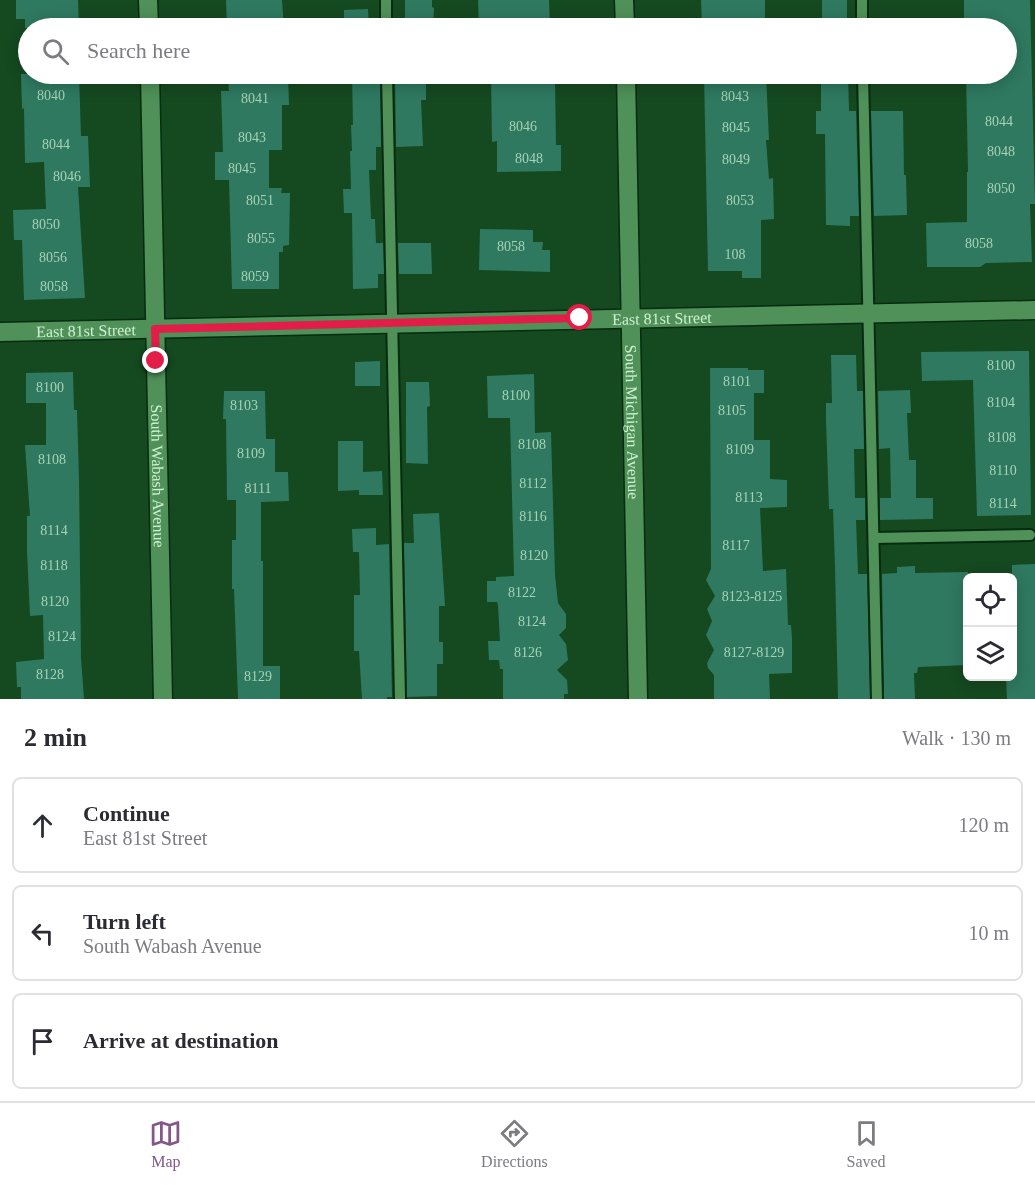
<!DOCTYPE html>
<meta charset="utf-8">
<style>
:root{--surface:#fff;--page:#f2f2f3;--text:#2b2b33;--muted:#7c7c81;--line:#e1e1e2;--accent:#855689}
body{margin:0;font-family:Georgia,serif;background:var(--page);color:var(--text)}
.controls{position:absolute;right:18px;bottom:18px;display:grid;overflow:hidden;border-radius:9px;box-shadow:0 3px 15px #0003}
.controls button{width:54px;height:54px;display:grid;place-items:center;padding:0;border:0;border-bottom:2px solid var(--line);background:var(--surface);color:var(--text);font:30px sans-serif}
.stop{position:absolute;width:18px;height:18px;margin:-14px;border:4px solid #e11d48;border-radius:50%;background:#fff}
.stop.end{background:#e11d48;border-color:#fff;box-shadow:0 2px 6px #0008}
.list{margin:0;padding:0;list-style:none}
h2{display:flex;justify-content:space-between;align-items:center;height:78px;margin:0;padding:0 24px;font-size:26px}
h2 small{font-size:20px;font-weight:400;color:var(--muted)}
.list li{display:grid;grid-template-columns:39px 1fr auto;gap:18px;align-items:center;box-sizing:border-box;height:96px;margin:0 12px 12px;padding:0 12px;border:2px solid var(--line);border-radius:9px}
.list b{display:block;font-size:22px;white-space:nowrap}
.list p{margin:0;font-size:20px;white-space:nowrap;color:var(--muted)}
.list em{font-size:20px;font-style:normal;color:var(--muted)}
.icon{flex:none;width:33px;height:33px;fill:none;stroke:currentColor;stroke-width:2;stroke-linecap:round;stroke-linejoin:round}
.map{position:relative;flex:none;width:1035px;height:699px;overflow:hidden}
.search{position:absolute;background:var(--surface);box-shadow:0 3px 15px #0003;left:18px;right:18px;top:18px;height:66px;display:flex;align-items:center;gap:15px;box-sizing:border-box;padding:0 21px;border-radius:33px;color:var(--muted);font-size:22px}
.sheet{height:402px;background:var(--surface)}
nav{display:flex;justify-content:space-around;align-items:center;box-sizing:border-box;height:84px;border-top:2px solid var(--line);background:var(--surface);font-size:16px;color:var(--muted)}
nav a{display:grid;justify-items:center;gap:3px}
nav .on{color:var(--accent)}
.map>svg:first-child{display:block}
.building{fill:#2f7960}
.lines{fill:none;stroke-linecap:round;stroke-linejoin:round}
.service-casing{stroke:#072c10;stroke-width:14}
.minor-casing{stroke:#072c10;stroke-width:21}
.service{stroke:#4f9159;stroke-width:10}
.minor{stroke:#4f9159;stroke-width:18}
.route{stroke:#e11d48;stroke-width:8}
.labels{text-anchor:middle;stroke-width:5;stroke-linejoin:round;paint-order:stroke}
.number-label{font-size:14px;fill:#a6d2b5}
.street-label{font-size:16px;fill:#cef0d1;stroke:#154920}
</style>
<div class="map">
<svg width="1035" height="699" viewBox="0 0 1035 699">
<rect width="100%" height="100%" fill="#154920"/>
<g class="building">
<polygon points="16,0 78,0 79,28 25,28 25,19 16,19"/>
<polygon points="226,0 282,0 284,28 227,28"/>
<polygon points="405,0 432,0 432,7 434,8 433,28 405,28"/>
<polygon points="478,0 549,0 550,28 479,28"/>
<polygon points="701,0 765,0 765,28 702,28"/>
<rect x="822" y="0" width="25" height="28"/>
<polygon points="964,0 1030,0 1035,204 1030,204 1032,262 986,263 980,267 927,267 926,223 967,222 967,172 968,172 966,74 1006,74 1006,28 964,28"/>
<polygon points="368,9 369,28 344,28 344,10"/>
<polygon points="21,74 79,74 81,136 88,136 90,187 78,187 85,298 24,300 22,240 14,240 13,210 46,209 44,162 25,163 24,108 22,109"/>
<polygon points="228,74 288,74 289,105 282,105 282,150 269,150 269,188 282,188 281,193 290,193 289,245 283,246 283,252 279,252 279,289 232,289 229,180 215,180 215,152 223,152 221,91 229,91"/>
<polygon points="352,74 375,74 375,76 380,76 381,147 376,147 376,170 369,170 371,219 375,219 376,243 383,243 384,274 378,274 378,288 353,289 352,213 344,213 343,189 351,189 350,151 352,151 351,125 353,125"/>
<polygon points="704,74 766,74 769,140 766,140 769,179 773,178 774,219 761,220 761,278 742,278 742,271 708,271"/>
<polygon points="821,74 848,74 849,111 856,111 859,216 850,216 850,226 826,225 825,134 816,134 816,111 821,111"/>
<polygon points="550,75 550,79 555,79 556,145 561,145 561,171 497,172 497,141 492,142 491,76"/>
<polygon points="395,77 426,77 426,100 421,100 423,146 396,147"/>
<polygon points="871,111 903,111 904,175 906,175 907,215 874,216"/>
<polygon points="480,229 533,230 533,242 543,242 542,250 550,250 550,272 479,270"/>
<polygon points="398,243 431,243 432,274 399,274"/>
<polygon points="1029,351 1031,515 977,516 973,380 922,381 921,352"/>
<polygon points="831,355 856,355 857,391 863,391 864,449 854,449 855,498 865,498 865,520 856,520 858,574 867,574 870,699 838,699 835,567 833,509 829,509 826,420 826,403 832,403"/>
<polygon points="380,361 380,386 355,386 355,362"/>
<polygon points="710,368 748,368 748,370 764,370 764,393 754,393 754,440 770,440 770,479 787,480 787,507 760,508 763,571 786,569 788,625 791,625 792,638 792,673 769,674 770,699 714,699 714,675 708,668 707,663 714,650 706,635 712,621 707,609 715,596 706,580 711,569"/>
<polygon points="73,372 74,410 77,410 79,479 81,658 84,699 21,699 21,687 17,687 16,662 44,659 43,615 30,616 27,551 27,516 30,516 25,445 46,445 46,403 26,403 26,373"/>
<polygon points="534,374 535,433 551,432 555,575 558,603 566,614 566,628 559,635 566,644 568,660 557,670 567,680 568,694 564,694 564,699 503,699 503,669 500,669 499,660 489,660 488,641 500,641 498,605 497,602 487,602 487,581 496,581 496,577 514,576 510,418 488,418 487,376"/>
<polygon points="406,382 429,382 430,406 427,407 428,464 406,463"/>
<polygon points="910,390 911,413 907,413 909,460 916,460 916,498 933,498 933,519 880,520 880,498 891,498 890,448 879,449 878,391"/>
<polygon points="224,391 265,391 266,439 275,439 275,472 288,472 289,501 261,502 261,561 263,561 263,666 280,666 280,699 238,699 234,589 232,589 232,540 236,540 236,500 227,500 226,419 223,419"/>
<polygon points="338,441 363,441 363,472 382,471 383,495 359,495 359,490 338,491"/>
<polygon points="439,513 445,606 439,606 439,642 443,642 443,664 437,664 437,696 407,697 404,543 414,543 413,514"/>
<polygon points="376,528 376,545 389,544 392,697 387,697 387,699 362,699 359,651 354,651 354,595 360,595 359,552 353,552 352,529"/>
<polygon points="1035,564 1035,699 1007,699 1006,677 1012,677 1012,565"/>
<polygon points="915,566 915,573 968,572 968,665 918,667 917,673 914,673 915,699 884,699 882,574 897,573 897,567"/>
</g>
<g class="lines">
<defs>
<g id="service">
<polyline points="386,0 386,28"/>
<polyline points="862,0 862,28"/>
<polyline points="387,74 400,699"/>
<polyline points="863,74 877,699"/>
<polyline points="874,538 1030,535"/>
</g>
<g id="minor">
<polyline points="148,0 149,28"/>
<polyline points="624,0 625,28"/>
<path id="s1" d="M150 74 163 699"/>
<path id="s2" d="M626 74 638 699"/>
<path id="s3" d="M0 332 1035 310"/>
</g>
</defs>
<use href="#service" class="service-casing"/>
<use href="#minor" class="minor-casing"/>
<use href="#service" class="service"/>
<use href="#minor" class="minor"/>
</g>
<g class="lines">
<polyline class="route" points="156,361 155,329 580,318"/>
</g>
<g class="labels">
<g class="number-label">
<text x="51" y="100">8040</text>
<text x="735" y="101">8043</text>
<text x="255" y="103">8041</text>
<text x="999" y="126">8044</text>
<text x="523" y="131">8046</text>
<text x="736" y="132">8045</text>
<text x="252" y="142">8043</text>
<text x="56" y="149">8044</text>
<text x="1001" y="156">8048</text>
<text x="529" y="163">8048</text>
<text x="736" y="164">8049</text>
<text x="242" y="173">8045</text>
<text x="67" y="181">8046</text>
<text x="1001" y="193">8050</text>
<text x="260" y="205">8051</text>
<text x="740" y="205">8053</text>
<text x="46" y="229">8050</text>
<text x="261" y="243">8055</text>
<text x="979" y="248">8058</text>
<text x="511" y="251">8058</text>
<text x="735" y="259">108</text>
<text x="53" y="262">8056</text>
<text x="255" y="281">8059</text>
<text x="54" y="291">8058</text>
<text x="1001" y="370">8100</text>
<text x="737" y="386">8101</text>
<text x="50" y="392">8100</text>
<text x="516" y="400">8100</text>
<text x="1001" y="407">8104</text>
<text x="244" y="410">8103</text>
<text x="732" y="415">8105</text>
<text x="1002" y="442">8108</text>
<text x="532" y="449">8108</text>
<text x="740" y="454">8109</text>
<text x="251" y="458">8109</text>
<text x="52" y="464">8108</text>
<text x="1003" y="475">8110</text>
<text x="533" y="488">8112</text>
<text x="258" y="493">8111</text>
<text x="749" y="502">8113</text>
<text x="1003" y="508">8114</text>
<text x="533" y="521">8116</text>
<text x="54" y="535">8114</text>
<text x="736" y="550">8117</text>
<text x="534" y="560">8120</text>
<text x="54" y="570">8118</text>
<text x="522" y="597">8122</text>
<text x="752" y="601">8123-8125</text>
<text x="55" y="606">8120</text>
<text x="532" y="626">8124</text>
<text x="62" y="641">8124</text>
<text x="528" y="657">8126</text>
<text x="754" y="657">8127-8129</text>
<text x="50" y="679">8128</text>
<text x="258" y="681">8129</text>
</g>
<g class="street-label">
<text dy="6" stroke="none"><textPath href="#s3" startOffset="662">East 81st Street</textPath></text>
<text dy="6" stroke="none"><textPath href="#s3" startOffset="86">East 81st Street</textPath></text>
<text dy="6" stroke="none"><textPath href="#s2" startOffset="348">South Michigan Avenue</textPath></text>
<text dy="6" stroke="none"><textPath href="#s1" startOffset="402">South Wabash Avenue</textPath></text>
</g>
</g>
</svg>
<div class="controls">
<button><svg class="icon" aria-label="locate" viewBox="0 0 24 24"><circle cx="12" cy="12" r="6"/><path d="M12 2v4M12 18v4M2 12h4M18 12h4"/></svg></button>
<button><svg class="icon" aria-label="layers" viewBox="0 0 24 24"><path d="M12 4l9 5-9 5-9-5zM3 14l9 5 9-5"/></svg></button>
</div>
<div class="stop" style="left:580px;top:318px"></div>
<div class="stop end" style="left:156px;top:361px"></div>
<div class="search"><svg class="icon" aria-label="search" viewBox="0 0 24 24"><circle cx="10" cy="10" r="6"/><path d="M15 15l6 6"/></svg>Search here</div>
</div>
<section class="sheet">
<h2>2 min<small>Walk · 130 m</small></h2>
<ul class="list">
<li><svg class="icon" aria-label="ahead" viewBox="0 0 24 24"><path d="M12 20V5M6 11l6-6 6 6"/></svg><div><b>Continue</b><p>East 81st Street</p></div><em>120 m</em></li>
<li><svg class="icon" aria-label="left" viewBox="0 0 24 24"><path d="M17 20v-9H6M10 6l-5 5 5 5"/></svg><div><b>Turn left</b><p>South Wabash Avenue</p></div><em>10 m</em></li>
<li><svg class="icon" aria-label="arrive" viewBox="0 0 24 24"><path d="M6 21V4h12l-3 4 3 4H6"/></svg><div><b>Arrive at destination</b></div></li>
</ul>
</section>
<nav>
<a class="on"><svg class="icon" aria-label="map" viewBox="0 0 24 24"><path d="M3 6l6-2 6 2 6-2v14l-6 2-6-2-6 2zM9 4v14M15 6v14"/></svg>Map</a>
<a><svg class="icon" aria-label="directions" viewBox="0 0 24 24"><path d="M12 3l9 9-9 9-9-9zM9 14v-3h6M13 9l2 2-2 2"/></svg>Directions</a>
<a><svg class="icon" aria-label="saved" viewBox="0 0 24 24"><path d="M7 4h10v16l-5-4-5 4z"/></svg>Saved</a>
</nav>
